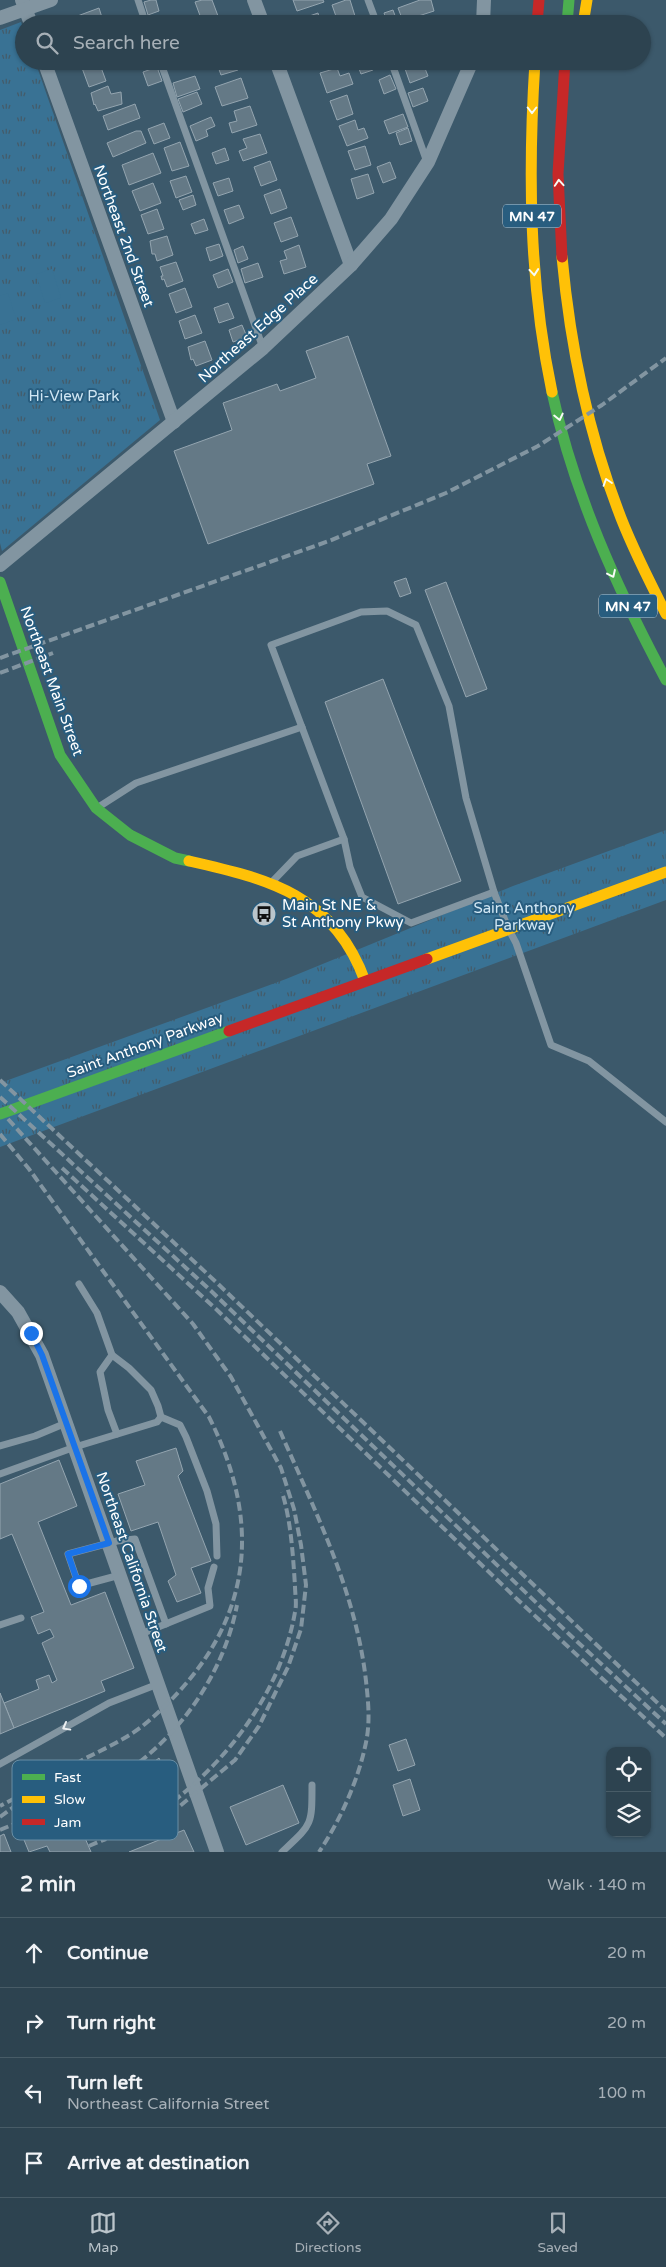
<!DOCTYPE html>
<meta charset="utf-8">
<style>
:root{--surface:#2d4350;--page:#354a57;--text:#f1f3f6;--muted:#a7b0b7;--line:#485c67;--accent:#bbc5cb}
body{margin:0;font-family:"Varela Round",sans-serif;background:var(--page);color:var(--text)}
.controls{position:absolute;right:15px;bottom:15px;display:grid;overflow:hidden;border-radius:10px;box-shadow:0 1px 4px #0004}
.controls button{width:45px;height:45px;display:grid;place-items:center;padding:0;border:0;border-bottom:1px solid var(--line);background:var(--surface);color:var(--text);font:25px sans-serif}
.stop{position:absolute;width:15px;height:15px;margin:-11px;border:4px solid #1a73e8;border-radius:50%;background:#fff}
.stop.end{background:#1a73e8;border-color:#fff;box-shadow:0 1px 5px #0008}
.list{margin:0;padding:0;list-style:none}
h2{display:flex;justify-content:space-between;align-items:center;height:65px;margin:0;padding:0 20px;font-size:21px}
h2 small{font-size:16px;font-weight:400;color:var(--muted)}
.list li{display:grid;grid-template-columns:32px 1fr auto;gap:15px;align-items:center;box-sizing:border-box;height:70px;padding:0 20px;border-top:1px solid var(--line)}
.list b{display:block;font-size:19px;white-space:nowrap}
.list p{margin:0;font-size:16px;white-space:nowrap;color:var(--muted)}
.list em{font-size:16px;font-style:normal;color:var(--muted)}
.icon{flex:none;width:28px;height:28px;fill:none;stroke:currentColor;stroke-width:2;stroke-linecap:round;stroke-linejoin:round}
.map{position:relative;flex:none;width:666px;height:1852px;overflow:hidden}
.search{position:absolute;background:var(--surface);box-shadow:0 1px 4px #0004;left:15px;right:15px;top:15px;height:55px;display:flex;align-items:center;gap:12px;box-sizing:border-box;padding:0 18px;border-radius:28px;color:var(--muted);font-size:19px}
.sheet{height:345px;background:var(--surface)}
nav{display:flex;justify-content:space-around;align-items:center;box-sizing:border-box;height:70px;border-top:1px solid var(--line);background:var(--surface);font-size:14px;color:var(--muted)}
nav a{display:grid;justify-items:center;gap:2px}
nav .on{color:var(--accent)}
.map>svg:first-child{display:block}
.grass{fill:url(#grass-tufts)}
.garden{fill:#397294}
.building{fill:#647986;stroke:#94a5b0}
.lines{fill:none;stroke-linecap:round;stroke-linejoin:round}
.lane{stroke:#8295a1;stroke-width:7}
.street{stroke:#8295a1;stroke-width:14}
.fast{stroke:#4caf50;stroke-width:11}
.slow{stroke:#ffc107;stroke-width:11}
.jam{stroke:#c62828;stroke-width:11}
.rail{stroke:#8295a1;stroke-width:4;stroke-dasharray:9 4;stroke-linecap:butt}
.oneway{stroke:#f6fbf6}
.oneway2{stroke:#eceff1}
.route{stroke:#1a73e8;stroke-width:6}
.labels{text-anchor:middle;stroke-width:4;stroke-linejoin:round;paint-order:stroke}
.shield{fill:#285d7f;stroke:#beced9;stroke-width:1}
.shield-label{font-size:14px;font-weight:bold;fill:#fff}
.street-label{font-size:15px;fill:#fff;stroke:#285d7f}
.park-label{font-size:15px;fill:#d1e7f4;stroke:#285d7f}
.poi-label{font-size:15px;fill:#fff;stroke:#285d7f;text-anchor:start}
.key{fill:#285d7f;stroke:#688ea5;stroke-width:1}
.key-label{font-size:14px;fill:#fff}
</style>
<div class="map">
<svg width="666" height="1852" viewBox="0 0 666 1852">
<defs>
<pattern id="grass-tufts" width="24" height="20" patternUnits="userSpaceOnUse" patternTransform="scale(1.25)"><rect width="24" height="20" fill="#397294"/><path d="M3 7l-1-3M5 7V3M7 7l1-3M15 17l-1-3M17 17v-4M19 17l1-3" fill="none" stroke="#445b69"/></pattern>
</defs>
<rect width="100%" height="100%" fill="#3c596b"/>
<g class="grass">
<polygon points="21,22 24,30 24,61 35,61 160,420 2,551 0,543 0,30"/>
<polygon points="666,830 666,900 0,1147 0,1083 286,979 513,886"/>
</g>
<g class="garden">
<polygon points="52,269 61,298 45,303 36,274"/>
<polygon points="8,293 16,319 0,325 0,296"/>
</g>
<g class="building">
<polygon points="151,0 156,0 159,11 148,15 144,2"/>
<polygon points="202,0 212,0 218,16 202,21 195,2"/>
<polygon points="293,0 323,0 324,2 297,11"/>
<polygon points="346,0 350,0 355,16 338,22 332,5"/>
<polygon points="420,0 431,0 434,11 403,21 398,8"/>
<polygon points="99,8 104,24 65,24 64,21"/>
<polygon points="393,10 398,24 388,24 384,13"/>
<polygon points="318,13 321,24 303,24 301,19"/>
<polygon points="216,61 235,61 238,70 221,75"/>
<polygon points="356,61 370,61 373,70 361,74"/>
<polygon points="407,61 422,61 428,76 410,83 403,63"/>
<polygon points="99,62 106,81 89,87 82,68"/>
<polygon points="157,67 162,81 148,86 143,72"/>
<polygon points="337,68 340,76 349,73 353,84 327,93 320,73"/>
<polygon points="390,75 396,89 384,94 379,80"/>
<polygon points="195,76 200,89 177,97 173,83"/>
<polygon points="241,78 248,98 222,106 215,87"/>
<polygon points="108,86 111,94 121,92 122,104 98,111 95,104 94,105 91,93"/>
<polygon points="423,88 428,101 413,107 408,93"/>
<polygon points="197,92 202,104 183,112 178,99"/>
<polygon points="347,95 353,114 337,120 330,101"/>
<polygon points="135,104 140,118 108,130 103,116"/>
<polygon points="250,106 257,125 232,133 229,123 237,121 234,111"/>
<polygon points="403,114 408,127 389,134 384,121"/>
<polygon points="211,117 215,126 206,130 208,136 196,141 190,126"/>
<polygon points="355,120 358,130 364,128 368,138 347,146 339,126"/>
<polygon points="164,123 170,138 154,144 148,129"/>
<polygon points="408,128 412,141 400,145 396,133"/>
<polygon points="136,131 141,131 146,143 113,157 107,143"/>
<polygon points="260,134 267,153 243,161 239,151 247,148 243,139"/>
<polygon points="180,142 189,166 172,171 164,148"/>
<polygon points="365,146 371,165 355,170 348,151"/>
<polygon points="225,148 229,160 216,164 212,153"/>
<polygon points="153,153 161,173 129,185 122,165"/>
<polygon points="270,161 277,180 261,186 254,167"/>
<polygon points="390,162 396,178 383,183 377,167"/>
<polygon points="368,174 374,193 357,199 351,179"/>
<polygon points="186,176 192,192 176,198 170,181"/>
<polygon points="229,178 233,191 218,196 213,183"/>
<polygon points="153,183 161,203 140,211 132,191"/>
<polygon points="280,189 287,208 271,214 264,195"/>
<polygon points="193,195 196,205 183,210 179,200"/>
<polygon points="239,205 244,218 229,224 224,210"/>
<polygon points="157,209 164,229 148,234 141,215"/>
<polygon points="291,217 298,236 281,242 274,223"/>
<polygon points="204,219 208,230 195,234 191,224"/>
<polygon points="167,236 173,255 157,261 155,254 152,254 150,241"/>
<polygon points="219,244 223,256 210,261 206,248"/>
<polygon points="299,245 306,267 284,274 280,261 287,259 284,251"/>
<polygon points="243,246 248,259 238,263 234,250"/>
<polygon points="176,262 183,281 167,287 164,279 162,280 161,276 163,276 160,267"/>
<polygon points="258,263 263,277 245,283 241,269"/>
<polygon points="228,269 233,282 218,288 213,275"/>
<polygon points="185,288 192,307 176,313 169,294"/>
<polygon points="228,303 234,318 219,323 214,308"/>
<polygon points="195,315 202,333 185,339 179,321"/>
<polygon points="242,325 247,337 233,342 229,330"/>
<polygon points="348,336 391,456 367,464 374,484 208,544 174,451 232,430 223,403 277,384 280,391 316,378 306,351"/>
<polygon points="205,341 212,360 196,366 193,359 191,360 188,347"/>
<polygon points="406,578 411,593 400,597 394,582"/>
<polygon points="446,582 487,689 466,697 425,590"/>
<polygon points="383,679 461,881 398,904 325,702"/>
<polygon points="176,1448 183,1471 178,1476 211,1561 191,1568 201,1593 177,1602 168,1581 176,1575 158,1522 131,1531 118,1494 145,1485 136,1461"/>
<polygon points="59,1460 77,1506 38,1522 71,1605 105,1592 134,1668 101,1681 105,1691 14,1728 4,1703 39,1689 36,1680 49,1675 52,1683 57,1680 42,1643 54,1637 50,1629 38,1634 31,1617 44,1612 12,1534 0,1539 0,1484"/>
<polygon points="0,1693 14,1728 0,1734"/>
<polygon points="406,1739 415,1765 398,1771 389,1745"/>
<polygon points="159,1758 174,1794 89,1828 79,1803 124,1785"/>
<polygon points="410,1779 420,1810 403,1816 393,1785"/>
<polygon points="283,1785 299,1823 246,1845 230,1807"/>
<polygon points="65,1810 76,1834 82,1831 91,1852 50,1852 47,1846 29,1852 20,1830"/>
<polygon points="184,1830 194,1852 129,1852"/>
<polygon points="4,1834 11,1852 0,1852 0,1836"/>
</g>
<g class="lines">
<g class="lane">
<polyline points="138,0 146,24"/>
<polyline points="368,0 377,24"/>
<polyline points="160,61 263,348"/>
<polyline points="391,61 427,162"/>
<polyline points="97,808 136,783 302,727"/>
<polyline points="344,839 271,645 361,612 387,611 416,625 449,706 466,798 494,892"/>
<polyline points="271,883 297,856 344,839 350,867 362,897 411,923 494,892 508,928 516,943 551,1045 589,1061 666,1122"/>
<polyline points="112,1355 100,1372 108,1410 117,1434"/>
<polyline points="161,1417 180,1425 186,1437 207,1491 216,1524 217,1556"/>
<polyline points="0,1446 35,1436 66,1423"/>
<polyline points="0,1474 75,1447 157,1422 161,1417 158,1406 151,1390 129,1368 112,1355 97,1313 79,1284"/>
<polyline points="120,1575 79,1586 68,1554 117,1541 135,1539 166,1624"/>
<polyline points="0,1625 21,1618"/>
<polyline points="141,1634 210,1606 208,1588 214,1567"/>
<polyline points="0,1764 109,1703 158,1684"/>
<path d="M282 1852C312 1824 312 1826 312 1785"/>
</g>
<g class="street">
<polyline points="22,0 31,24"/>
<polyline points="254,0 263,24"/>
<polyline points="0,18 51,0"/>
<polyline points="483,24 484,0"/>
<polyline points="44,61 174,422"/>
<polyline points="276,61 351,265"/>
<polyline points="0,565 263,348 351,265 391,219 428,162 472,61"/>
<polyline points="0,1292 18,1312 42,1355 217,1852"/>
</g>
<g class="fast">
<polyline points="567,24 569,0"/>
<path d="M552 392C574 494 617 588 666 680"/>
<polyline points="0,582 60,755 96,808 130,835 175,858 189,861"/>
<polyline points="0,1114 229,1031"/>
</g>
<g class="slow">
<polyline points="583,24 587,0"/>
<path d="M535 61C528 172 529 283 552 392"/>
<path d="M562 257C570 343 587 429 618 510 631 546 649 580 666 614"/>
<path d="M189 861C269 879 334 895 365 981"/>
<polyline points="427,959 666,872"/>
</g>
<g class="jam">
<polyline points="537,24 539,0"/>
<polyline points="562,257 558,174 565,61"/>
<polyline points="229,1031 427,959"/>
</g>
<g class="rail">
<polyline points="0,658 329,541 446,493 538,446 602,405 666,358"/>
<polyline points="0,673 53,653"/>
<polyline points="0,1080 216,1282 666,1711"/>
<polyline points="0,1097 210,1290 569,1634 666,1724"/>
<polyline points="8,1119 193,1324 231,1377 281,1468 294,1509 301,1545 306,1585 301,1629 288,1667 259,1726 235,1760 180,1806 141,1826 101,1841"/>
<path d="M0 1134 29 1169 209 1417C269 1536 247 1638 145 1724 128 1738 106 1748 86 1758 58 1774 29 1791 0 1806"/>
<polyline points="62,1168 217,1310 518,1600 666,1738"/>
<path d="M280 1431C315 1511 356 1592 366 1681 368 1699 370 1718 367 1737 360 1777 341 1819 319 1852"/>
<path d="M163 1809C227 1763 281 1692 295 1612 297 1604 295 1594 295 1586 293 1555 291 1521 282 1492"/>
<polyline points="0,1817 23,1800"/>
<path d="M0 1830C33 1816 67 1804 99 1788 169 1752 222 1682 237 1605"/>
<polyline points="89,1846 107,1838"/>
</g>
</g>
<defs><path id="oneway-chevron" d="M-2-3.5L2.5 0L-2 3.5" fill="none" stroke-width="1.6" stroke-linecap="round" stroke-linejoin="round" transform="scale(1.25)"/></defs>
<g class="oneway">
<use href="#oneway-chevron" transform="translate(532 110) rotate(90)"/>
<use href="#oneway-chevron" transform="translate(559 183) rotate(-94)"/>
<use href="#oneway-chevron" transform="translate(534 272) rotate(85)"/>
<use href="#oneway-chevron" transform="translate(559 417) rotate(77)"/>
<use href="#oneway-chevron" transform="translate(607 482) rotate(-108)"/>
<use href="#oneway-chevron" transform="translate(612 574) rotate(65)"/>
</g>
<use class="oneway2" href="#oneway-chevron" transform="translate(66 1727) rotate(151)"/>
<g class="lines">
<polyline class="route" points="31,1333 42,1355 109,1543 68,1554 79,1586"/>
</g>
<defs>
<symbol id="bus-disc" viewBox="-11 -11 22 22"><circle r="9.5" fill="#bbc5cb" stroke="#285d7f"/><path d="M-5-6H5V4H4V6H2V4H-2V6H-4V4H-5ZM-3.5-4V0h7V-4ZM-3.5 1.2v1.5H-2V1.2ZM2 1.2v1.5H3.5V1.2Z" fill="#111"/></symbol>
</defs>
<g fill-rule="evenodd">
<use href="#bus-disc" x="250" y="900" width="28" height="28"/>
</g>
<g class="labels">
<g class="shield">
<rect x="503" y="204.5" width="58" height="23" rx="4"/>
<rect x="599" y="594.5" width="58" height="23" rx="4"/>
</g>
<g class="shield-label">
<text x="532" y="221">MN 47</text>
<text x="628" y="611">MN 47</text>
</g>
<g class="street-label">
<text transform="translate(124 236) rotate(70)" y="5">Northeast 2nd Street</text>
<text transform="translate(258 328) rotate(-42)" y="5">Northeast Edge Place</text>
<text transform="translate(52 681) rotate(70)" y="5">Northeast Main Street</text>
<text transform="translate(145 1045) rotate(-20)" y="5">Saint Anthony Parkway</text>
<text transform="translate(132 1562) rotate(71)" y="5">Northeast California Street</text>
</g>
<g class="park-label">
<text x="74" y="401">Hi-View Park</text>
<text x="524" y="913">Saint Anthony<tspan x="524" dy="17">Parkway</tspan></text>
</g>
<g class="poi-label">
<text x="282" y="910">Main St NE &amp;<tspan x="282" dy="17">St Anthony Pkwy</tspan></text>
</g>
</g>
<rect x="12" y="1760" width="166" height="80" rx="8" class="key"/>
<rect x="22" y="1774" width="23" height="6" fill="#4caf50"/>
<rect x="22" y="1796" width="23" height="7" fill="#ffc107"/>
<rect x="22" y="1819" width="23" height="6" fill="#c62828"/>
<g class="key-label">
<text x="54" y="1782">Fast</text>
<text x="54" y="1804">Slow</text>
<text x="54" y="1827">Jam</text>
</g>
</svg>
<div class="controls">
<button><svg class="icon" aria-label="locate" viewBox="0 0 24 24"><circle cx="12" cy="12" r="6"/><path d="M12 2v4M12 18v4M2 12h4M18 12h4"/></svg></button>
<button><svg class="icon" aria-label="layers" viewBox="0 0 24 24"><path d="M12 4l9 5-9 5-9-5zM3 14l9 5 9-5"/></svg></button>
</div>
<div class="stop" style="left:79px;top:1586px"></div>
<div class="stop end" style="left:31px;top:1333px"></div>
<div class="search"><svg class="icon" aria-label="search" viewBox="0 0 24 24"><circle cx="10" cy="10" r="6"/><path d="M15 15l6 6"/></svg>Search here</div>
</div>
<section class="sheet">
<h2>2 min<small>Walk · 140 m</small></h2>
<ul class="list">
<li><svg class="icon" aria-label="ahead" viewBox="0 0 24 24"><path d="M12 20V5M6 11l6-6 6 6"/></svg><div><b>Continue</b></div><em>20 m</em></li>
<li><svg class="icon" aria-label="right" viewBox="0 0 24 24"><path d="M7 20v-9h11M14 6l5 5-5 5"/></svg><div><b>Turn right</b></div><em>20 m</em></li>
<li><svg class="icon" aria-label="left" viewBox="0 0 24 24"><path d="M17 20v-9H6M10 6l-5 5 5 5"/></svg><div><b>Turn left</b><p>Northeast California Street</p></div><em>100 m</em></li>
<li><svg class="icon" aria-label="arrive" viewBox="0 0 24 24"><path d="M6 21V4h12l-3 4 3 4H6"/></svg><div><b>Arrive at destination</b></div></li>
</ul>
</section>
<nav>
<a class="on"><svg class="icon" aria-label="map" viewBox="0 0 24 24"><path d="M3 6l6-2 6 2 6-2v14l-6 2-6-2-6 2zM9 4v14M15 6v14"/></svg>Map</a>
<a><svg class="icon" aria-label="directions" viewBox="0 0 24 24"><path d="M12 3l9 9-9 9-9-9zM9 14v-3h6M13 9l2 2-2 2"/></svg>Directions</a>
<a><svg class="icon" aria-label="saved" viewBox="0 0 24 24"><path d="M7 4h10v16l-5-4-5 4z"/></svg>Saved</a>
</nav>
